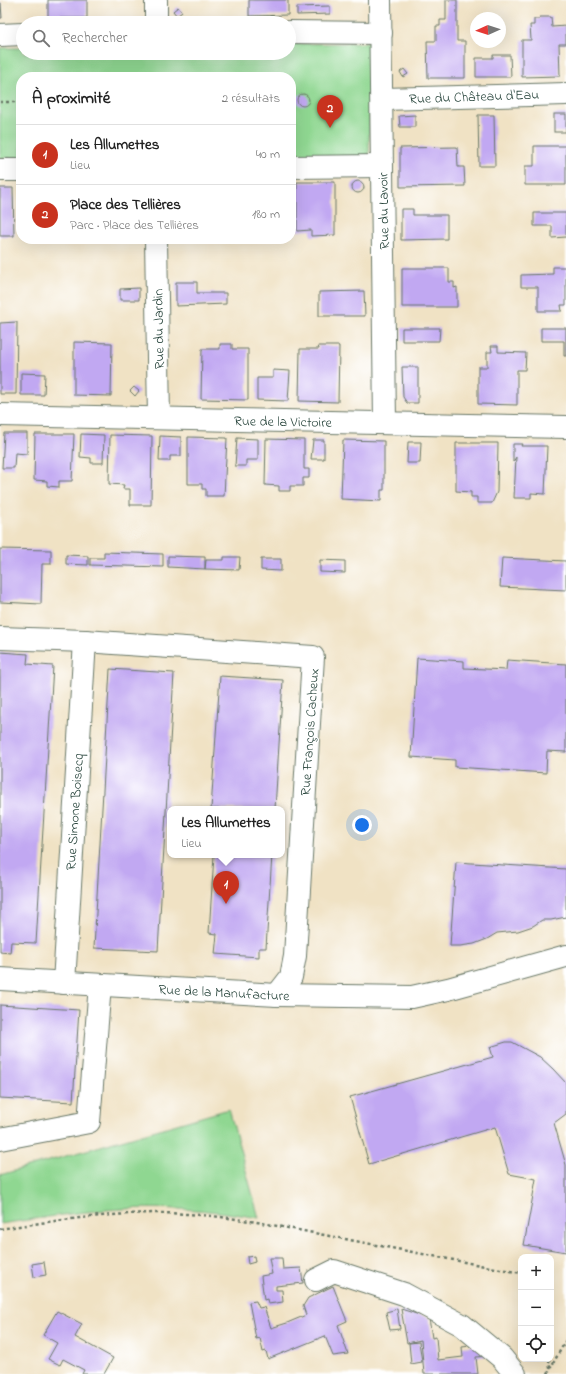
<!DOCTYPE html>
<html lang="fr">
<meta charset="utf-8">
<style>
:root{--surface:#fff;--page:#f2f2f2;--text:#222;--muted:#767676;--line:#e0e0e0;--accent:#c8321e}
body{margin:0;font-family:"Indie Flower",sans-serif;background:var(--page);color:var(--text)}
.controls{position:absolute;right:12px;bottom:12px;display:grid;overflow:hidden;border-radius:8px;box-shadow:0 4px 16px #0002}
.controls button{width:36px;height:36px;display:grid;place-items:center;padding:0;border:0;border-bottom:1px solid var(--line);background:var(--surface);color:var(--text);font:20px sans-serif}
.compass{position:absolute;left:470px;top:12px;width:36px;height:36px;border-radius:50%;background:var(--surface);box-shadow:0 4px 16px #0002;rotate:267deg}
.you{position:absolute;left:362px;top:825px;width:14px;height:14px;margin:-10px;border:3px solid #fff;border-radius:50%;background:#1a73e8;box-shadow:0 0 0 6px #1a73e833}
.badge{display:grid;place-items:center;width:26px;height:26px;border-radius:50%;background:var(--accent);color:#fff;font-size:13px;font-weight:700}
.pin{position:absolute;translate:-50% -33px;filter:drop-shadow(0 1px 2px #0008)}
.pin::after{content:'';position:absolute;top:21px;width:14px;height:12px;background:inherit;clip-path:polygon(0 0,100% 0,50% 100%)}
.popup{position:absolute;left:167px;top:806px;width:118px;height:52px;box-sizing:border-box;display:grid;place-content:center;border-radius:8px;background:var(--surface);filter:drop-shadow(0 1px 3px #0005);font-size:13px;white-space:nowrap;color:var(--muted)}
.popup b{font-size:15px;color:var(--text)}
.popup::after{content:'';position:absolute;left:50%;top:100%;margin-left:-8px;border:8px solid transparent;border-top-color:var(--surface)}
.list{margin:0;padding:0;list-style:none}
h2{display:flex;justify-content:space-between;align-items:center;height:52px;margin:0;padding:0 16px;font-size:17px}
h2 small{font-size:13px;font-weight:400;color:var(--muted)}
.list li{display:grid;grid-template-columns:26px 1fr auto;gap:12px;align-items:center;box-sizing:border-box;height:60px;padding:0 16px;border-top:1px solid var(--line)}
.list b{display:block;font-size:15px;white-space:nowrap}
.list p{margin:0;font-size:13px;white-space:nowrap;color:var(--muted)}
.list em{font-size:13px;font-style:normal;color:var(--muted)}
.icon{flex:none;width:22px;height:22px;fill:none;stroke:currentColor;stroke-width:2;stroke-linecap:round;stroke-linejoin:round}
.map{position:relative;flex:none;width:566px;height:1374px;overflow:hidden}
.search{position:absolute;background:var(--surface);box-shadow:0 4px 16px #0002;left:16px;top:16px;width:280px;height:44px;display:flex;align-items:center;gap:10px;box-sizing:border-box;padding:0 14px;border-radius:22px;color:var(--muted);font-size:15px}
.panel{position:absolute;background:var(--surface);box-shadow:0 4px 16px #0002;left:16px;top:72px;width:280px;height:172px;border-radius:16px}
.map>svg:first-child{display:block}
.green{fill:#8fd791;stroke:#578a62}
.building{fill:#c1a8f2}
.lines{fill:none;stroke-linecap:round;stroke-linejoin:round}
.minor-casing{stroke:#687766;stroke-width:24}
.path{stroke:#687766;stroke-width:2.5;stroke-dasharray:3 3;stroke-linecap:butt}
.minor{stroke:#fff;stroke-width:22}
.labels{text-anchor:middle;stroke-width:3;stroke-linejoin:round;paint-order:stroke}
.street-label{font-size:14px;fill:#1f3d34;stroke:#fff}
</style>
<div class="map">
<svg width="566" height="1374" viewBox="0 0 566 1374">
<rect width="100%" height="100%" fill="#fff"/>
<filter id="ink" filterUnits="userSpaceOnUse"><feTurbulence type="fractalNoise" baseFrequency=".025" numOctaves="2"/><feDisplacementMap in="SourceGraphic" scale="8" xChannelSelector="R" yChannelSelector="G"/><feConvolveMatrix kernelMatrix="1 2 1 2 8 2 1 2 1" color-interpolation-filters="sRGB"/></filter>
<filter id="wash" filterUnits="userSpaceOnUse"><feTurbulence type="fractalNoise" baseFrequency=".012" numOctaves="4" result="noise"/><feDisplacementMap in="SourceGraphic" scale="16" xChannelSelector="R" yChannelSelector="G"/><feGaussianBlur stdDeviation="0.9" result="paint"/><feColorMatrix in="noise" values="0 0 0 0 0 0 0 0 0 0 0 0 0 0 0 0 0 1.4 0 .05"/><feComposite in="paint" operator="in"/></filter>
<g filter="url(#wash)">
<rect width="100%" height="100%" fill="#f0e2c4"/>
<g class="green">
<polygon points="370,43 369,156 291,157 291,77 21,77 21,158 0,158 0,48 23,48 23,53 289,53 289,44"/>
<path d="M229 1109 259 1218C209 1209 157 1206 106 1210 71 1213 35 1219 0 1224V1175Z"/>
</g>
<g id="blocks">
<g class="building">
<rect x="48" y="0" width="39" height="18"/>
<polygon points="249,0 288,0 288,15 249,16"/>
<polygon points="446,0 457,0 457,41 465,41 465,78 428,78 427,41 436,41 436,26 440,26 440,20 446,20"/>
<polygon points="0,3 1,3 2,18 0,18"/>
<polygon points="330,6 330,14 297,15 297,7"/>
<polygon points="178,7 182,12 177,16 173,11"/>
<polygon points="540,17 551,17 552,27 566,26 566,44 559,44 560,76 522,77 522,40 531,40 530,25 534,25 534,19 540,19"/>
<polygon points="493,55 510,55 511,77 476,77 476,58 493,58"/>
<polygon points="404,69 408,74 403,77 400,72"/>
<circle cx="303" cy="100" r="6"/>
<rect x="554" y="114" width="12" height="18"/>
<polygon points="415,115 415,127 400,127 399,116"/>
<polygon points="478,115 494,115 495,166 479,166"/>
<polygon points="534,146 566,146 566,185 525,185 525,166 534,166"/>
<polygon points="457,147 458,167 464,167 465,186 400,187 400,148"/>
<circle cx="358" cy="187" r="6"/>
<polygon points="297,182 335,182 335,235 311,236 311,230 297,231"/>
<polygon points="0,188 13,188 14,236 0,236"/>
<polygon points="401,209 413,209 413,215 447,215 447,239 401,240"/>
<polygon points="534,213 566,213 566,237 552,238 552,226 534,226"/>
<rect x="86" y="239" width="11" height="2"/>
<polygon points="553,267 566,267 566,305 561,305 562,311 538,311 538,287 521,287 521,275 553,274"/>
<polygon points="402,268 449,268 449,282 454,282 454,288 457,287 457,307 402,307"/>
<polygon points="176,282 197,282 197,293 226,293 226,304 176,306"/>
<polygon points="139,288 139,300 120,300 120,289"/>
<polygon points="364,291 365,316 319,316 319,292"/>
<polygon points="17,322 16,394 0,394 0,323"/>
<polygon points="402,328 440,328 439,341 402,341"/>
<polygon points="541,328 566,328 566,356 564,356 564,341 541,341"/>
<polygon points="74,342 112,343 111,396 74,395"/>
<polygon points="220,344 232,344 232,349 248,349 248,400 201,399 202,349 220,349"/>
<polygon points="318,346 339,346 338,402 299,401 300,349 319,349"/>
<polygon points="491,346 498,346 498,352 526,353 525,370 517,370 517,405 478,404 478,367 487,367 487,352 492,352"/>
<polygon points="402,367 418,367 418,403 407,403 403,397"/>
<polygon points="273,370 290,371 288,401 257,400 257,378 273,378"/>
<polygon points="21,373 45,374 44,395 21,395"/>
<polygon points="134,387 139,391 135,396 130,391"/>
<polygon points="4,433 27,433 27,454 15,453 14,468 2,468"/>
<polygon points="35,434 74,434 72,481 59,481 59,487 47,486 47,481 34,480"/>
<polygon points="81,434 104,435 103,463 91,463 91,458 80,457"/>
<polygon points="110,435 152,436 151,505 130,505 130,489 123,489 124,485 109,484"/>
<polygon points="160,436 181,437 181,456 170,456 170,461 159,461"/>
<polygon points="188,437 227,438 224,496 206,496 206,489 202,489 202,484 188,484"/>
<polygon points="237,438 258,439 258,460 246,460 246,466 235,466"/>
<polygon points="266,439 304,440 304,469 309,469 309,478 303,478 303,486 290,486 290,491 279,491 279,486 265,485"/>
<polygon points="313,440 324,440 324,459 311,459"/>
<polygon points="343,440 384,441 384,490 381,490 381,501 341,499"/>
<polygon points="408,442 421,442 420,463 407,463"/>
<polygon points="456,443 498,443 497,492 492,503 477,503 477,497 471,497 471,492 456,491"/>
<polygon points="513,444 522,444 521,446 547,446 545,494 531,493 531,498 514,498 516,457 513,462"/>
<polygon points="0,549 51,550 51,564 42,564 41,604 0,602"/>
<polygon points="104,552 163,554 163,567 90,565 90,558 104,558"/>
<polygon points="66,555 88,556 88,565 66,564"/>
<polygon points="168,556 205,557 205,569 168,567"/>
<polygon points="224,557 240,557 239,570 205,569 206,560 224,560"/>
<polygon points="502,558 566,561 566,590 500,587"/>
<polygon points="261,559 281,559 281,571 261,570"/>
<polygon points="320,560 345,561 345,573 320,572"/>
<polygon points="0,652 28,654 27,664 53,666 36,943 11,942 10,953 0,952"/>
<polygon points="417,658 464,661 464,668 506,670 507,660 566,664 566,752 547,751 546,773 455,767 455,760 411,757"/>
<polygon points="110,669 174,673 158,951 94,948"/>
<polygon points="220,676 283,680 275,809 211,809"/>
<polygon points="214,855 272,855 266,948 259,948 259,957 215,954 217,934 209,933"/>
<polygon points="456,862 566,869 566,917 551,920 542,920 533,926 518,931 497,933 487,939 474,944 460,946 450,946"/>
<polygon points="0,1005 79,1010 73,1102 0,1098"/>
<polygon points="506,1042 512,1042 540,1057 553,1069 566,1083 566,1114 554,1123 566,1165 566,1252 524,1245 536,1179 509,1174 495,1127 369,1164 350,1097 493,1057 490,1047"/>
<polygon points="254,1256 255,1262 248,1264 247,1257"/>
<polygon points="269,1258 282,1258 283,1269 301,1268 303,1283 276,1286 276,1290 282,1290 283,1302 268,1304 267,1299 264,1300 261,1276 272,1274"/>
<polygon points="44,1262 46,1275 34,1277 32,1264"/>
<polygon points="333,1286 347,1321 338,1325 348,1354 333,1356 325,1336 268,1359 266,1351 263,1352 260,1338 256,1339 249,1302 256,1301 259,1308 264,1307 271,1328 287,1323 306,1315 303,1306 308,1298"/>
<polygon points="397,1309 400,1329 390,1330 386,1312"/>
<polygon points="401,1309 429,1318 432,1338 436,1337 438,1360 463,1357 462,1347 479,1345 490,1356 476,1357 478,1374 424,1374 421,1340 407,1343"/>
<polygon points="57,1311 82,1324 75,1337 113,1358 104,1374 82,1374 84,1370 63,1359 60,1365 48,1359 57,1343 43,1335"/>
<polygon points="419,1342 422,1362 411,1364 409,1343"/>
</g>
</g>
</g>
<g filter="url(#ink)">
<use href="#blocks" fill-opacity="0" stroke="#687766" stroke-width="1"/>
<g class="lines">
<defs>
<g id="minor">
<polyline points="156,0 156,23"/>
<polyline points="380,0 385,423"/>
<polyline points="289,32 381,33"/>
<polyline points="0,35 23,34"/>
<polyline points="383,99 566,94"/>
<polyline points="291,167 382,166"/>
<polyline points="0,170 21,170"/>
<polyline points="156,239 159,418"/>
<polyline points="0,415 566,427"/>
<polyline points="0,638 85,641 313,657 295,956 291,977 277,995"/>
<polyline points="0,979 277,995 412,997 448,989 566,956"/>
<polyline points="64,983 85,641"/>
<polyline points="0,1139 89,1122 100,985"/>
<polyline points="316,1280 334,1271 404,1294 462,1325 502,1358 515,1374"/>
</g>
</defs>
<use href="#minor" class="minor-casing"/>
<g class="path">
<polyline points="0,102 21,102"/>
<path d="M0 1229C51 1221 103 1214 155 1213 191 1213 227 1217 262 1223L521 1273"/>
<polyline points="550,1369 566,1340"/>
<polyline points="548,1374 550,1369 549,1359"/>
</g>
<use href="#minor" class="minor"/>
</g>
</g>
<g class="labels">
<g class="street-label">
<text transform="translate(474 96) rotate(-2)" y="5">Rue du Château d'Eau</text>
<text transform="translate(383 211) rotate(-91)" y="5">Rue du Lavoir</text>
<text transform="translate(158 329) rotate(-91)" y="5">Rue du Jardin</text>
<text transform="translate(283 421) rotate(1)" y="5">Rue de la Victoire</text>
<text transform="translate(309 732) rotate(-86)" y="5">Rue François Cacheux</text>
<text transform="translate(74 812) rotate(-86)" y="5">Rue Simone Boisecq</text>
<text transform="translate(224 992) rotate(3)" y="5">Rue de la Manufacture</text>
</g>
</g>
</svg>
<div class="controls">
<button>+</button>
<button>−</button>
<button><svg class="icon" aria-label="locate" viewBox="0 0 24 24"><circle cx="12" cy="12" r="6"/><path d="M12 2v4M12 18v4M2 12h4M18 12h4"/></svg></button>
</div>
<svg class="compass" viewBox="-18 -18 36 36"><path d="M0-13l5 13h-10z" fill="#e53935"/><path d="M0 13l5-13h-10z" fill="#767676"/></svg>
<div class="you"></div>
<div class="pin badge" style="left:226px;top:904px">1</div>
<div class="popup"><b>Les Allumettes</b>Lieu</div>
<div class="pin badge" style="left:330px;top:128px">2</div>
<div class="search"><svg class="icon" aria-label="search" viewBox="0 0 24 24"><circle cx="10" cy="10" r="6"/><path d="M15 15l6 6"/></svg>Rechercher</div>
<section class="panel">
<h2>À proximité<small>2 résultats</small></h2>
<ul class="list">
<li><span class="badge">1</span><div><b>Les Allumettes</b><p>Lieu</p></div><em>40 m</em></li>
<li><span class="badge">2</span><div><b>Place des Tellières</b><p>Parc · Place des Tellières</p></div><em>180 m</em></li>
</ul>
</section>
</div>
